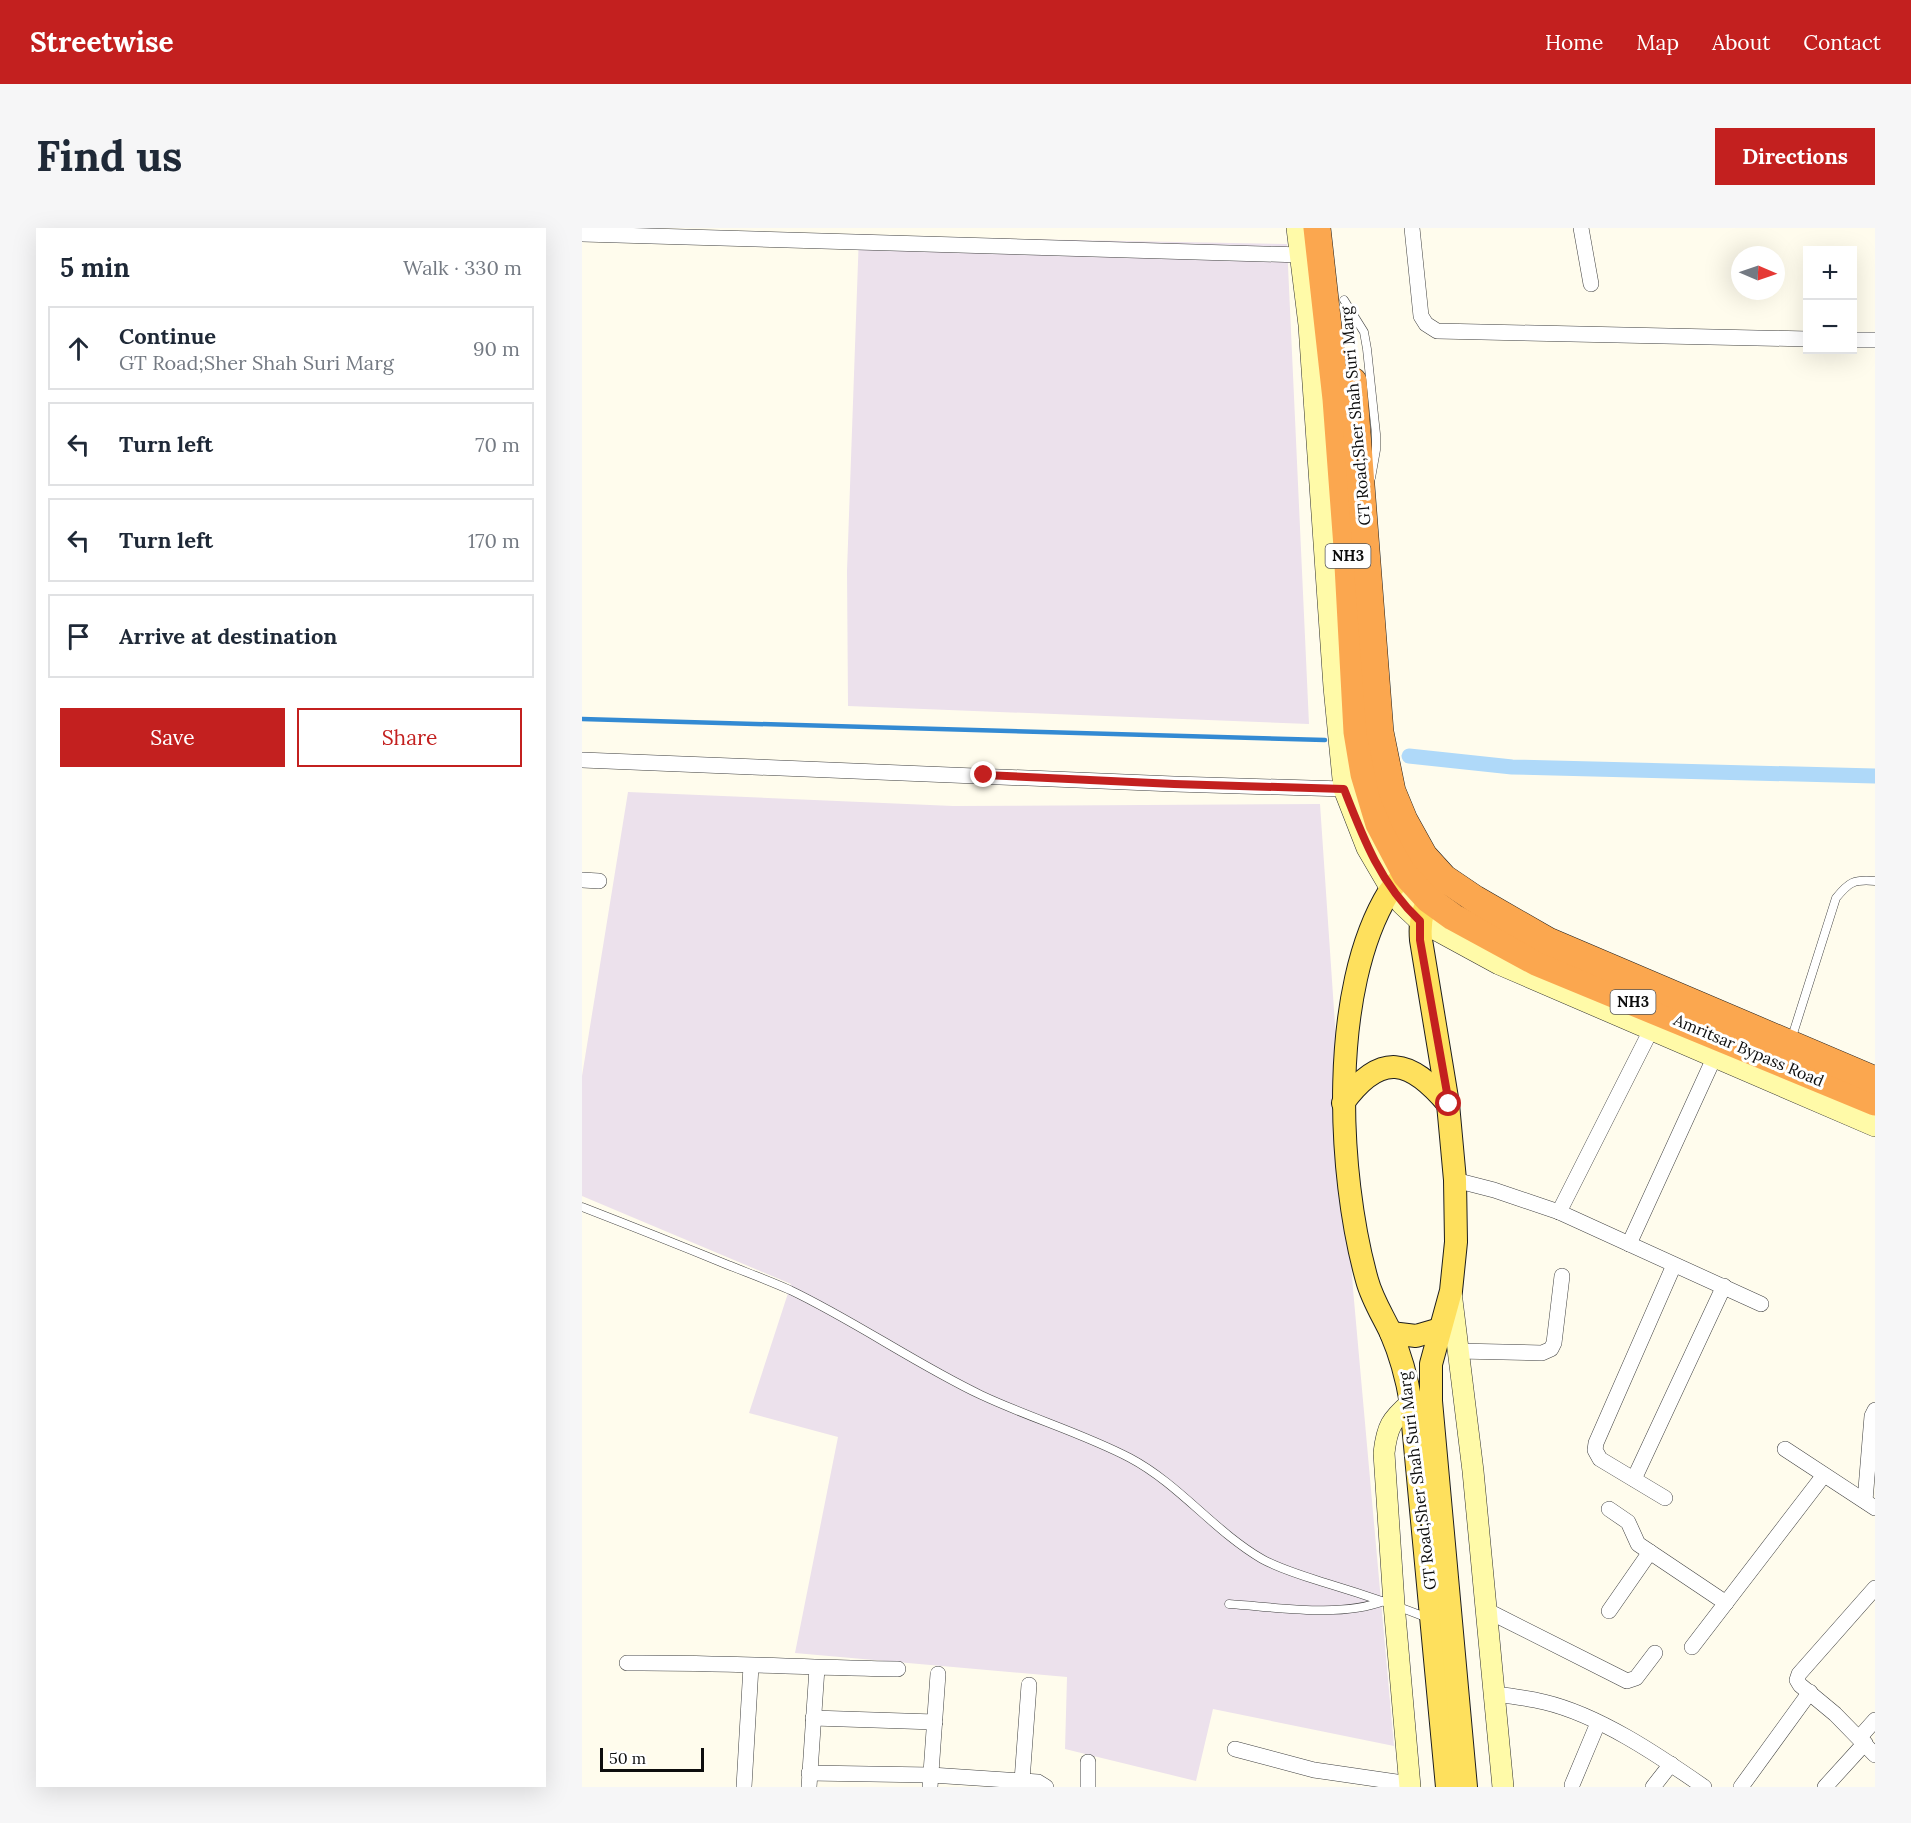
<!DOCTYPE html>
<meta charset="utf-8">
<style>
:root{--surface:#fff;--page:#f6f6f7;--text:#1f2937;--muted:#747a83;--line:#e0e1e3;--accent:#c3201f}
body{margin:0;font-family:Lora,serif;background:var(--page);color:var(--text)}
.controls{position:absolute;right:18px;top:18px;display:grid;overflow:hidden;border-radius:0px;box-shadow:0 6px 24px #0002}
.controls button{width:54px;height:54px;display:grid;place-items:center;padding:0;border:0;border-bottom:2px solid var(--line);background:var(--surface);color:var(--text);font:30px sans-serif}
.compass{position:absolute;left:1149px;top:18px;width:54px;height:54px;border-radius:50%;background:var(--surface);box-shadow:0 6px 24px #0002;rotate:92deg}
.scale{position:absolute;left:18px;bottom:15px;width:104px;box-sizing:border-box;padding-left:6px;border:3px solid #0d0d0d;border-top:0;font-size:16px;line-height:21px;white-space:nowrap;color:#0d0d0d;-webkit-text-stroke:4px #fff;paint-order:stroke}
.stop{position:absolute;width:18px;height:18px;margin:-14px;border:4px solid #c3201f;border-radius:50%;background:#fff}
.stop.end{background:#c3201f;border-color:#fff;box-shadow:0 2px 6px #0008}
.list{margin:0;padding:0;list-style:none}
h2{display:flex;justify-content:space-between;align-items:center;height:78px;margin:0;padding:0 24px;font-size:26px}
h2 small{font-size:20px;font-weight:400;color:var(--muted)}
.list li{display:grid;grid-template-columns:39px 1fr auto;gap:18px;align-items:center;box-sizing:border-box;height:84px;margin:0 12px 12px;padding:0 12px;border:2px solid var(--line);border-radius:0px}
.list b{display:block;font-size:22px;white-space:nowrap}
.list p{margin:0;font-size:20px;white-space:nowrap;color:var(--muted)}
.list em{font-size:20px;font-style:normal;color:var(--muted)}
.actions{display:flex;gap:12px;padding:18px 24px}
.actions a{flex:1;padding:14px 0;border:2px solid var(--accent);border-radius:0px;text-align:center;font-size:21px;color:var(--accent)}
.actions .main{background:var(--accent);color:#fff}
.icon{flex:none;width:33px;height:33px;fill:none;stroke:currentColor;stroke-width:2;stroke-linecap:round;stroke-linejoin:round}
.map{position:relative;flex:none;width:1293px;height:1559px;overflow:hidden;border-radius:0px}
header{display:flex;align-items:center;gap:36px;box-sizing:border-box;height:84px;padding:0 30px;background:var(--accent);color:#fff}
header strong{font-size:28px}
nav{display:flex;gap:33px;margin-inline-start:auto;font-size:21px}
.intro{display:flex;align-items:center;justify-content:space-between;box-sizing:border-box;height:144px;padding:0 36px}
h1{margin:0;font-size:42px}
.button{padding:15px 27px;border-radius:0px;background:var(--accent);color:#fff;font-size:21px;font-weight:700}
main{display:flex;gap:36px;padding:0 36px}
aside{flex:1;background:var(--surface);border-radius:0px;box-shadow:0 6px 24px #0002}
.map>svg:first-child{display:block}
.industrial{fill:#ece1ec}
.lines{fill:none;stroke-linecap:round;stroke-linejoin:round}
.stream{stroke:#338ad3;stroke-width:4.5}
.canal{stroke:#afd9f9;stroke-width:15}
.lane-casing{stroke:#404040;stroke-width:9}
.street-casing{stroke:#404040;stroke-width:16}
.secondary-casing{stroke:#2f2f2f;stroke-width:22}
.primary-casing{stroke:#1e1e1e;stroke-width:24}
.highway-casing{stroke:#1e1e1e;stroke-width:28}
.lane{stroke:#fff;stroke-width:8}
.street{stroke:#fff;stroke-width:15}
.secondary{stroke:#fffaa8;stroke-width:21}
.primary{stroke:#fee05d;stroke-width:22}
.highway{stroke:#fba74f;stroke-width:27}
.route{stroke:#c3201f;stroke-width:8}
.labels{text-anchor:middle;stroke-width:6;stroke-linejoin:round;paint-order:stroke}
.shield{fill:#fff;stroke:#565656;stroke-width:1.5}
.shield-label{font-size:15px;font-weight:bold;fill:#0d0d0d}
.street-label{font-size:16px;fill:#0d0d0d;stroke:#fff}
</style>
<header>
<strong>Streetwise</strong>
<nav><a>Home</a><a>Map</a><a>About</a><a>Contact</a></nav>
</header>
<div class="intro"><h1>Find us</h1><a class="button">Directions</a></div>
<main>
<aside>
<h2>5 min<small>Walk · 330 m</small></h2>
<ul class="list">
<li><svg class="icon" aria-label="ahead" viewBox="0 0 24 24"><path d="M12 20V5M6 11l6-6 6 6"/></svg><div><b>Continue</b><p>GT Road;Sher Shah Suri Marg</p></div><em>90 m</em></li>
<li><svg class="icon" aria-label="left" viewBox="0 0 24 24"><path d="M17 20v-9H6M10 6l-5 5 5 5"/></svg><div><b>Turn left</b></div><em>70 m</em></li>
<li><svg class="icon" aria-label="left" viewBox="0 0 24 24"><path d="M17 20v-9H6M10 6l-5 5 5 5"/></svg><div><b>Turn left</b></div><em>170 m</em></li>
<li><svg class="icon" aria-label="arrive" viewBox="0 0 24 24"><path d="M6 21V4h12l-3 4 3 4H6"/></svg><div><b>Arrive at destination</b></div></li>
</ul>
<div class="actions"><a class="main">Save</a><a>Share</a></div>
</aside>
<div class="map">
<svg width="1293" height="1559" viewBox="0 0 1293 1559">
<rect width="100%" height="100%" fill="#fffced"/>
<g class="industrial">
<polygon points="277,6 332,9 705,16 727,496 266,478 265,343"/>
<polygon points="46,564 371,578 738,576 771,1061 812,1518 631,1481 614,1553 483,1521 485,1449 213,1425 256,1209 167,1185 209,1056 0,968 0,848"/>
</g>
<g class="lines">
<polyline class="stream" points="0,491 743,512"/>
<polyline class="canal" points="827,528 930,539 1293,548"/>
<defs>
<g id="lane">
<polyline points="762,72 782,104 785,121 794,206 794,222 789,250"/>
<path d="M1209 812 1254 670C1267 654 1272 651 1293 653"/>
<path d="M0 979C49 998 97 1017 146 1037 166 1045 188 1053 208 1062 273 1093 334 1136 399 1167 448 1190 500 1205 548 1230 597 1256 632 1303 680 1331 700 1342 725 1349 747 1356 780 1366 813 1377 846 1390"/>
<path d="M647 1376C694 1379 758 1390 802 1373"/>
</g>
<g id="street">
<polyline points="830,0 839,88 844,96 855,103 1226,111"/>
<polyline points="999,0 1009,56"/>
<polyline points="0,6 719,27"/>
<polyline points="1270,112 1293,112"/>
<polyline points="0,532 592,556 762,561"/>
<polyline points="0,652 17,653"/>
<polyline points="873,952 912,962 977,984 1179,1076"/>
<polyline points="977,984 1069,802"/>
<polyline points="1047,1016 1132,830"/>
<polyline points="876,1123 960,1125 969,1121 972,1115 980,1048"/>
<polyline points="1203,1221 1293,1280"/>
<polyline points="1052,1251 1142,1058"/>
<polyline points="1083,1270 1018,1231 1013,1222 1014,1215 1092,1037"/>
<polyline points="1283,1273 1290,1188 1293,1182"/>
<polyline points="1027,1281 1046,1294 1056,1316 1144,1375"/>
<polyline points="1293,1360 1217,1446 1215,1452 1218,1457 1253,1486 1293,1527"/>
<polyline points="904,1382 1045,1453 1054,1450 1073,1425"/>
<polyline points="1027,1383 1068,1324"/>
<polyline points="1110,1419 1242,1247"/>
<path d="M45 1435C135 1434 226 1440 316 1441"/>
<path d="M912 1466C929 1468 946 1470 962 1474 1017 1487 1076 1527 1122 1559"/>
<polyline points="231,1490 353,1494"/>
<polyline points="1277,1510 1293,1492"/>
<polyline points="653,1521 732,1542 828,1556"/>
<polyline points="506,1534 506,1559"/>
<polyline points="227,1545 349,1547 456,1554 464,1559"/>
<polyline points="440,1553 447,1457"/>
<polyline points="990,1557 1016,1495"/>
<polyline points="162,1559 169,1438"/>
<polyline points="227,1559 235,1440"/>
<polyline points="348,1559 356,1446"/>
<polyline points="1071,1559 1089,1536"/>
<polyline points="1159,1559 1228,1464"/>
<polyline points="1243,1559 1283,1515"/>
</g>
<g id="secondary">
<polyline points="715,0 727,97 752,459 762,561 785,620 809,661 820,676 838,693 917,736 1293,898"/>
<polyline points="869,1064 891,1243 921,1559"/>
<path d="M828 1559 812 1376 802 1225C805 1199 809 1192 829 1175"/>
</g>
<g id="primary">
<path d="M836 635C827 644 814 653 807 664 747 761 755 945 785 1052 790 1071 801 1088 809 1105 819 1128 825 1151 829 1175L865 1559"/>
<path d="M855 658C842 677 837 689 839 712L866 876 873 952 874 1014 869 1063 849 1136V1173L884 1559"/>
<path d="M761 875C799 823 828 831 866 876"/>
<polyline points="809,1105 834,1108 858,1101"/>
</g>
<g id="highway">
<polyline points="735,0 754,171 765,319 775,504 782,546 797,596 824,647 846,671 871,689 954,734 1293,874"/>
<polyline points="771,153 798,504 810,563 822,592 842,628 862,650 893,671 966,713 1293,852"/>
</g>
</defs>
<use href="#lane" class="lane-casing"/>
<use href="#street" class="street-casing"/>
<use href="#secondary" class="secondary-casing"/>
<use href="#primary" class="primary-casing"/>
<use href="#highway" class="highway-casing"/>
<use href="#lane" class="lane"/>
<use href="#street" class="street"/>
<use href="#secondary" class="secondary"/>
<use href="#primary" class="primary"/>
<use href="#highway" class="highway"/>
</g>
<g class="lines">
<path class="route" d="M402 547 592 556 762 561C781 610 798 655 838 693V712L867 876"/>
</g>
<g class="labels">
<g class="shield">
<rect x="743.5" y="316" width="45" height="24" rx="4.5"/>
<rect x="1028.5" y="762" width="45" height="24" rx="4.5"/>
</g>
<g class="shield-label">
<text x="766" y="333">NH3</text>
<text x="1051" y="779">NH3</text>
</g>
<g class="street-label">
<text transform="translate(773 188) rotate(-95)" y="6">GT Road;Sher Shah Suri Marg</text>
<text transform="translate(1167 822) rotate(23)" y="6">Amritsar Bypass Road</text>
<text transform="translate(835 1253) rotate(-97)" y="6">GT Road;Sher Shah Suri Marg</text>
</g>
</g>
</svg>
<div class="controls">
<button>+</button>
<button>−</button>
</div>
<svg class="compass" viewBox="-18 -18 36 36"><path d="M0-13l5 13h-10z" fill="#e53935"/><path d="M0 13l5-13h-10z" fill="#747a83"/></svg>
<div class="scale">50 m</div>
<div class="stop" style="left:867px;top:876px"></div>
<div class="stop end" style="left:402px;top:547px"></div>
</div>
</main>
